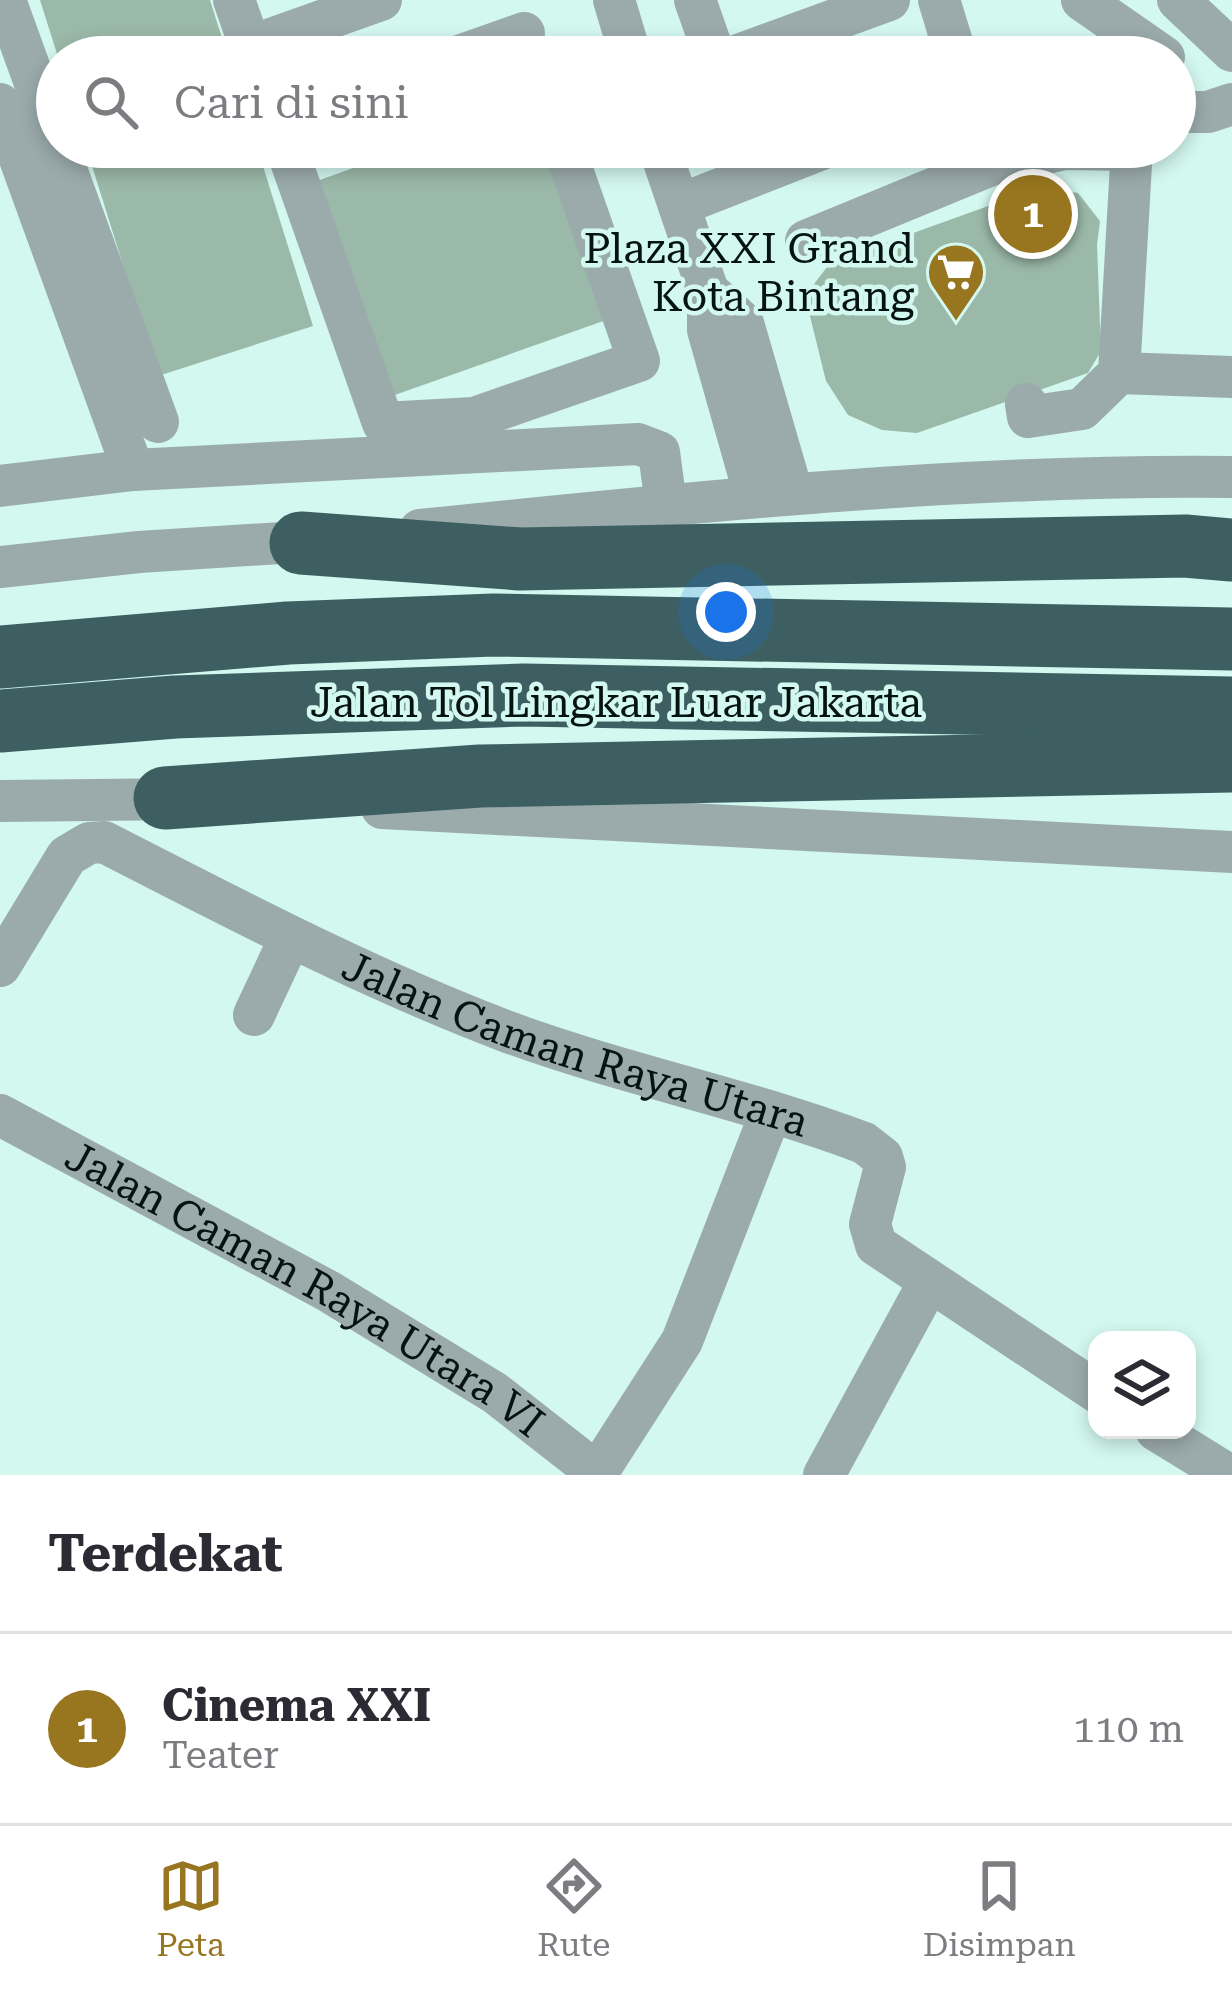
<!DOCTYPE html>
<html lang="id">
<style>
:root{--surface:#fff;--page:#f7f7f7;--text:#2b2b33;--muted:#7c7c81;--line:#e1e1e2;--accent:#98761f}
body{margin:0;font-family:"Roboto Serif",serif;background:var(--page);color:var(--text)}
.controls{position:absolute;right:36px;bottom:36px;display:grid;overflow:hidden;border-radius:24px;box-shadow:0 6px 18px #0003}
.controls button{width:108px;height:108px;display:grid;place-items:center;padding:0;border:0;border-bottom:3px solid var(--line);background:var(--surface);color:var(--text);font:60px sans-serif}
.you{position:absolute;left:726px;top:612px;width:42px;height:42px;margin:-30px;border:9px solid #fff;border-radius:50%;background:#1a73e8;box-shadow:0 0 0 18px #1a73e833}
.badge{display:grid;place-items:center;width:78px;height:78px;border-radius:50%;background:var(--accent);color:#fff;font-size:39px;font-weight:700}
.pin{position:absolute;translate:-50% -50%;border:6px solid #fff;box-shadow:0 3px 12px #0006}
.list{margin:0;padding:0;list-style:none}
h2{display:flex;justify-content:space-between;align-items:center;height:156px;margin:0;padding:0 48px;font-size:51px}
h2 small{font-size:39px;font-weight:400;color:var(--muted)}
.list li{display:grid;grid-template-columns:78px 1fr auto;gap:36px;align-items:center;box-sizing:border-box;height:192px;padding:0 48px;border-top:3px solid var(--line)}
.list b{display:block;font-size:45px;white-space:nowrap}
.list p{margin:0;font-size:39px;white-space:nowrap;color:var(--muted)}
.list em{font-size:39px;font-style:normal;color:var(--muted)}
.icon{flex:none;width:66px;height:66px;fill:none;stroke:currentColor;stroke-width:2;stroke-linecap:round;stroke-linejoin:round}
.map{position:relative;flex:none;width:1232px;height:1475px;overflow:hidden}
.search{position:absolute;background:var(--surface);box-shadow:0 6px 18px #0003;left:36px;right:36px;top:36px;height:132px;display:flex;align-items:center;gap:30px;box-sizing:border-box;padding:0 42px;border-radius:66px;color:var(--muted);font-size:45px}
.sheet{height:348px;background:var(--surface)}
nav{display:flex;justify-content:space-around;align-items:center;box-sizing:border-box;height:168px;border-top:3px solid var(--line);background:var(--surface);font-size:33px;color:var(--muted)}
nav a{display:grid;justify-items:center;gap:6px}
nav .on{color:var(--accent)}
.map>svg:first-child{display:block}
.building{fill:#9bb9a9}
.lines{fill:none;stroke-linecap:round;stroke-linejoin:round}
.minor{stroke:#9babac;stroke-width:42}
.highway{stroke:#3d5f62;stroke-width:63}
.labels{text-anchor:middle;stroke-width:9;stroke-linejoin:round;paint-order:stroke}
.poi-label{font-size:42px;fill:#061411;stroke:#d3f8f0;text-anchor:end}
.street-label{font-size:42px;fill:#061411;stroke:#d3f8f0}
</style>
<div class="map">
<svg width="1232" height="1475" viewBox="0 0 1232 1475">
<rect width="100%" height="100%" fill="#d3f8f0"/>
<g class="building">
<polygon points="40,0 210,0 228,57 58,57"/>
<polygon points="86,147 257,147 313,326 158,376"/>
<polygon points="411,147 549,147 609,319 392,396 317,181"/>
<polygon points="1041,187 1078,193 1100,221 1097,245 1101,351 1088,373 917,433 882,430 848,415 826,381 805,296 830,263"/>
</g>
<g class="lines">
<g class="minor">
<polyline points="5,0 57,144"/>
<polyline points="234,0 254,57"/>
<polyline points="614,0 631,57"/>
<polyline points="695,0 715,57"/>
<polyline points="1082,0 1164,57"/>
<polyline points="1178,0 1232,51"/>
<polyline points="251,46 381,0"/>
<polyline points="456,57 524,33"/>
<polyline points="733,57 889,0"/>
<polyline points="930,57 954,49 939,0"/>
<polyline points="0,104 133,470"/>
<polyline points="1175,112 1208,112 1232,104"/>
<polyline points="58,147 158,422"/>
<polyline points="286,147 383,423 474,418 639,361 564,147"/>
<polyline points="659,147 708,291 708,330 755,496"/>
<polyline points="679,205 827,147"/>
<polyline points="806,241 991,165 1065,149 1132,150"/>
<polyline points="708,291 743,323 792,492"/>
<polyline points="1119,373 1232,377"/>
<polyline points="1026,404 1028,417 1082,409 1119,373 1132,147"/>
<polyline points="0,486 133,470 638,444 659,452 666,505"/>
<path d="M420 530C690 502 960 474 1232 477"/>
<polyline points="0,567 139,552 328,540"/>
<polyline points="0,801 188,799"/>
<polyline points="382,808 1232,852"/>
<path id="s1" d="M0 966 67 856 89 843 104 842C237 910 368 979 508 1032 625 1075 748 1099 864 1143L882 1157 885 1167 870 1224 876 1245 1097 1392"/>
<polyline points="254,1015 290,938"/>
<path id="s2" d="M0 1115 328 1291 495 1393 600 1475"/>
<polyline points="1156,1430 1229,1475"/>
<polyline points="597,1473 682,1341 771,1112"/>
<polyline points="824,1475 929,1282"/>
</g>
<g class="highway">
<polyline points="301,543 520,559 1185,546 1232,550"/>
<polyline points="0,657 288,633 493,625 1232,639"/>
<polyline points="0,721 175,707 524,695 1232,708"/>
<polyline points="165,798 480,776 1232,761"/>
</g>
</g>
<defs>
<symbol id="supermarket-pin" viewBox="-11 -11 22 30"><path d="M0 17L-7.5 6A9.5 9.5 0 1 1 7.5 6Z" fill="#98761f" stroke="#d3f8f0"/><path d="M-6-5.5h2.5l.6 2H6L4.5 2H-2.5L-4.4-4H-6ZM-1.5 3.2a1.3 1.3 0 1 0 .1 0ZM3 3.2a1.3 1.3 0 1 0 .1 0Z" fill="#fff"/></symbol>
</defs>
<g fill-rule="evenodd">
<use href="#supermarket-pin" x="923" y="239" width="66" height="90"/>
</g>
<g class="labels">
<g class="poi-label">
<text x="914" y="263">Plaza XXI Grand<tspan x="914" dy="48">Kota Bintang</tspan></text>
</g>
<g class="street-label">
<text x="616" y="717">Jalan Tol Lingkar Luar Jakarta</text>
<text dy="15" stroke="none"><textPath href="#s1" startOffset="684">Jalan Caman Raya Utara</textPath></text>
<text dy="15" stroke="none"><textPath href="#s2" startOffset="351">Jalan Caman Raya Utara VI</textPath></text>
</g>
</g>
</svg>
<div class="controls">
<button><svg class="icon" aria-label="layers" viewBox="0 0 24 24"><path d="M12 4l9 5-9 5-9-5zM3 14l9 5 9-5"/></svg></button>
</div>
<div class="you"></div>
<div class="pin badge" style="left:1033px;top:214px">1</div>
<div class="search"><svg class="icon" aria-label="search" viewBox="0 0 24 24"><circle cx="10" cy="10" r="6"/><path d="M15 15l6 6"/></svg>Cari di sini</div>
</div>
<section class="sheet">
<h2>Terdekat<small></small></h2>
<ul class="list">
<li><span class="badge">1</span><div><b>Cinema XXI</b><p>Teater</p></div><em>110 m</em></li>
</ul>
</section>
<nav>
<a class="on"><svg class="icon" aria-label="map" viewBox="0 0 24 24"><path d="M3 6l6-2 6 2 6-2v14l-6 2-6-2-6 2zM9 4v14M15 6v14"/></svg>Peta</a>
<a><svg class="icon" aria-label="directions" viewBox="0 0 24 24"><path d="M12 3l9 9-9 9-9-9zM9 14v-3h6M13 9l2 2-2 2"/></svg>Rute</a>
<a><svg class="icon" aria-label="saved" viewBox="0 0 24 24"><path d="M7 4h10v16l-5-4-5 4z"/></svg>Disimpan</a>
</nav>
